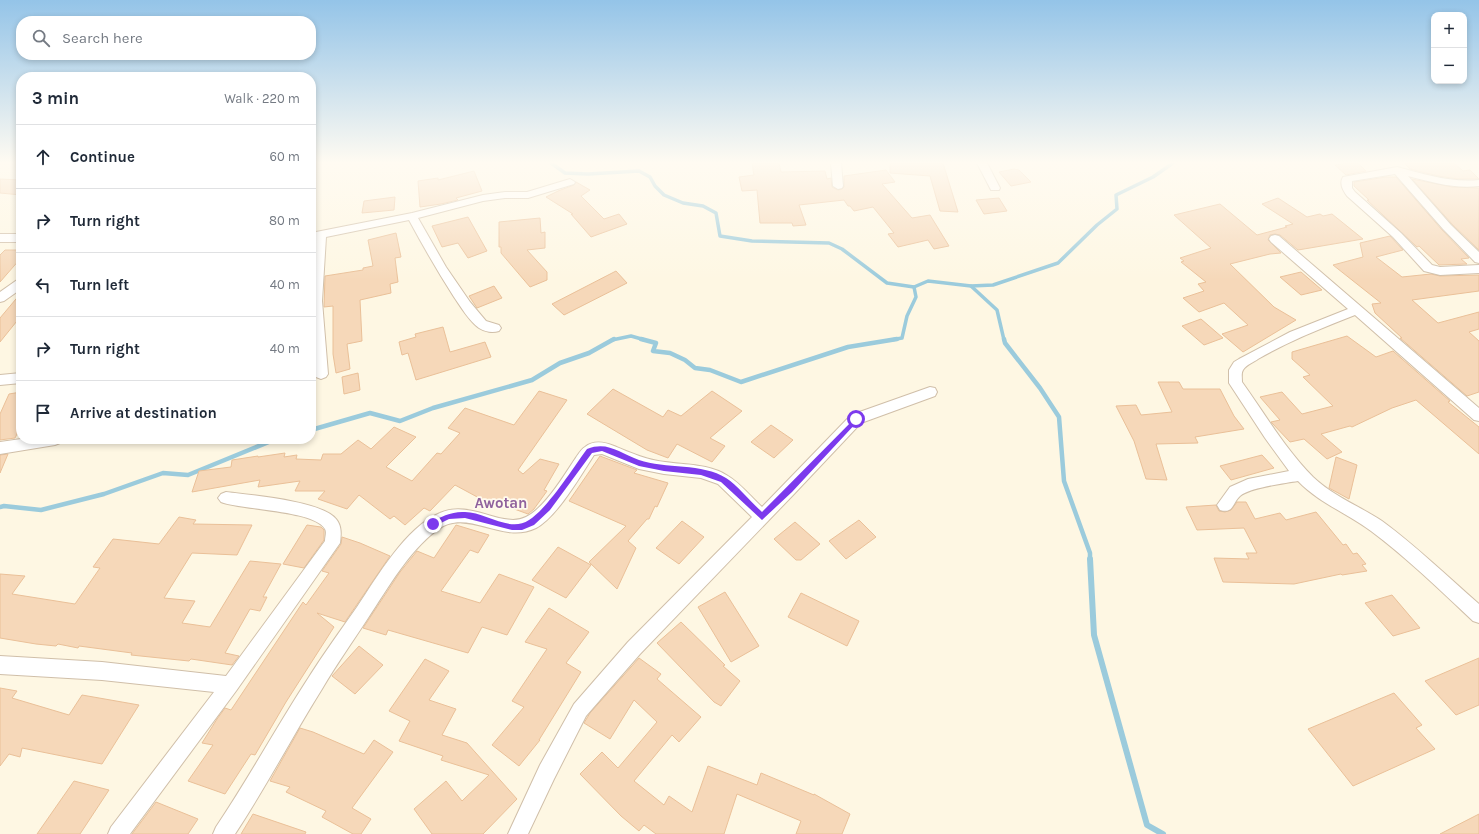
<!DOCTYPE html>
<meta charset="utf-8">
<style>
:root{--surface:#fff;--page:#f2f2f3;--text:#1f2937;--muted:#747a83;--line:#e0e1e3}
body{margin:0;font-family:Karla,sans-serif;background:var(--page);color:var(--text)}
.controls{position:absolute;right:12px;top:12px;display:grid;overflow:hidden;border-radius:8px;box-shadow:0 2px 6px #0003}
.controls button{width:36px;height:36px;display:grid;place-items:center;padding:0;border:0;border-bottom:1px solid var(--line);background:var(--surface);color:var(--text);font:20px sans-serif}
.stop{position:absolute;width:12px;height:12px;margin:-9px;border:3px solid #7c3aed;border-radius:50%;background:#fff}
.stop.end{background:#7c3aed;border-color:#fff;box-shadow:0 1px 4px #0008}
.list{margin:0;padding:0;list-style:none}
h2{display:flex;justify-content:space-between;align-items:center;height:52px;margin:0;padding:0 16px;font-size:17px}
h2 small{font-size:13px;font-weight:400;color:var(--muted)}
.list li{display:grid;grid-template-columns:26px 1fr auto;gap:12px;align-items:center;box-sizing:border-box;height:64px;padding:0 16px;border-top:1px solid var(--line)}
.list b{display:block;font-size:15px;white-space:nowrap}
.list em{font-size:13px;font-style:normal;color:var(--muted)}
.icon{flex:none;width:22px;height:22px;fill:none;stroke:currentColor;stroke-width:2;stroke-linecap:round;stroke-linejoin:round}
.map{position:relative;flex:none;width:1479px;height:834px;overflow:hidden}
.search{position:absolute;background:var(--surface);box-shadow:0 2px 6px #0003;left:16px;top:16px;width:300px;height:44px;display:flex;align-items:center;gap:10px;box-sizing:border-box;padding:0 14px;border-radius:16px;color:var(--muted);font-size:15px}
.panel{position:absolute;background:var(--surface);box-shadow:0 2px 6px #0003;left:16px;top:72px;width:300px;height:372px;border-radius:16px}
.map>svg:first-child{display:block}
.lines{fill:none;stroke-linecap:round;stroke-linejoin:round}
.stream-far2{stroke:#9bcbdc;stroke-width:3.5}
.stream-far1{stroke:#9bcbdc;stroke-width:4.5}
.stream{stroke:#9bcbdc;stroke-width:6}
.building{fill:#f6d8b9;stroke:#eac098}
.minor-casing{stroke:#d0bfa9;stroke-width:2}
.minor{fill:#fff;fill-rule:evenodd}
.route{fill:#7c3aed}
.labels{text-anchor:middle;stroke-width:3.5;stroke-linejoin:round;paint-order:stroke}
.neighbourhood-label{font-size:15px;font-weight:bold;fill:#90629d;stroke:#fffaec}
</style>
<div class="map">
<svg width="1479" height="834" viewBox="0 0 1479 834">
<rect width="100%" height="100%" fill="#fef7e3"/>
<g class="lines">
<g class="stream-far2">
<polyline points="551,163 565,173 588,174 639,171 650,177 655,186 664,195 683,203 703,206 716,213 720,236 752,241 829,243 842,249 887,283 914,287"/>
<polyline points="971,286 997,310 1004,340"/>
<polyline points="612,340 631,336 645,340"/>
<polyline points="891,340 902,338 907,316 916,297 914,287 928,281 971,286 993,285 1058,263 1097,225 1117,209 1116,195 1153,177 1173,163"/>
</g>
<g class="stream-far1">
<polyline points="641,339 656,343 653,351 670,353 685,360 695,368 710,370 741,382 848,347 897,339"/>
<polyline points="1004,339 1005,343 1040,388 1059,417 1064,481 1090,553 1090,560"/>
<polyline points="311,430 370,413 400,421 433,408 532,380 560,363 589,353 614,339"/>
<polyline points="0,507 4,506 41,510 104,494 163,473 188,475 276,439"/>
</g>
<polyline class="stream" points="1090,559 1094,635 1147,825 1163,834"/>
</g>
<g class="building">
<polygon points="752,163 779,163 781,172 825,171 827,179 831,178 832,187 838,190 842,189 844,187 844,176 886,170 895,182 882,184 912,218 930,215 949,246 934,249 928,240 898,247 888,234 894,233 873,207 854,211 850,206 848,206 844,200 799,205 806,225 793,226 792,223 760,223 757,190 742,191 739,177 754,175"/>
<polygon points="890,163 943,163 958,212 940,211 930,176 890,173"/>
<polygon points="1349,163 1358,163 1366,171 1346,175 1335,165"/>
<polygon points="1404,163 1454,163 1463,171 1470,170 1479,179 1458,179 1438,176 1410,169"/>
<polygon points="1014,169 1019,170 1031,182 1011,186 999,172"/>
<polygon points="474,171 482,191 456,198 458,200 441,204 420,207 418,181 438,178 438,180"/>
<polygon points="1386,177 1396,177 1442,230 1469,258 1461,259 1467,264 1439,265 1419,246 1417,247 1367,200 1369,200 1354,186 1354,182"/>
<polygon points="0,179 21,180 21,195 0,193"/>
<polygon points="1412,179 1452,187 1479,188 1479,250 1452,224"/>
<polygon points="576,182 590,190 581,196 604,219 619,214 627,224 591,237 571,214 573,214 546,197 558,191 574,185"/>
<polygon points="395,197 394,210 362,213 364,201"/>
<polygon points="999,198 1007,211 984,214 976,200"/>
<polygon points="1278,198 1307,217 1320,214 1323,216 1332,214 1363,239 1298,250 1280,235 1275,234 1270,235 1268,240 1281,253 1270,254 1230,264 1274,307 1296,320 1243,352 1222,334 1248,325 1224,303 1199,312 1183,298 1204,291 1198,284 1206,282 1181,262 1184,261 1180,258 1211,248 1174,215 1220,204 1257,235 1287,227 1285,226 1293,224 1262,204"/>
<polygon points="468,217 487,251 468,258 458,243 442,247 432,226"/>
<polygon points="540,218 541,233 545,232 545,248 527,250 547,272 547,280 530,287 501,253 501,247 499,247 499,222"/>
<polygon points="396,233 401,257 395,258 398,282 390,284 391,293 360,300 362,341 347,344 350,369 336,373 333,354 333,306 324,307 325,276 363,270 363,268 373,266 368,240"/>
<polygon points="1390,236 1403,250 1376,257 1402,277 1431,274 1440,276 1479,275 1479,291 1412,300 1438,323 1479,312 1479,329 1469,332 1479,341 1479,392 1467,396 1400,338 1402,338 1375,313 1372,304 1381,303 1333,265 1363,257 1360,243"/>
<polygon points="5,250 21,250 21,258 0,282 0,255"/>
<polygon points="616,271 627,283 564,315 552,304"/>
<polygon points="1301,272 1322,290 1301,295 1280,277"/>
<polygon points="494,286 502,298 477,308 469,296"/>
<polygon points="21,293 21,316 0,342 0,318"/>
<polygon points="1201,319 1223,338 1204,345 1182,326"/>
<polygon points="443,327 450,352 485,342 491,357 416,380 408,353 402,355 399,342 416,337 415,334"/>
<polygon points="1347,336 1376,357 1393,351 1450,401 1448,402 1479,427 1479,454 1416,400 1392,408 1352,427 1350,426 1321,434 1342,452 1327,459 1304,439 1290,442 1271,422 1280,420 1260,397 1282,392 1302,414 1333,406 1303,377 1310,375 1292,359 1292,352"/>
<polygon points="358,373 360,390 344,394 342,377"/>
<polygon points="1158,382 1179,382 1183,389 1220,389 1234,416 1244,429 1195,437 1198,443 1156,444 1167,480 1146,479 1134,441 1116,406 1136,405 1141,415 1172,412"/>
<polygon points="613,389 663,417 668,410 681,416 712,391 742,411 710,438 725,446 712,462 677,444 668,458 647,450 587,414"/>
<polygon points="539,391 567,400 518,470 523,474 540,459 559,464 544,490 547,491 534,509 528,514 495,502 492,505 455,485 430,511 424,508 405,525 394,516 390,519 359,495 347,509 318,499 325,491 295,491 300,481 258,487 260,480 192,492 199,471 231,467 232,460 258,456 258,457 285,453 284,457 297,455 296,459 321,460 323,454 341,454 358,440 371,449 394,427 416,437 386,467 412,481 437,453 441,454 460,433 448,428 465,408 514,425"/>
<polygon points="21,392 21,426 15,438 0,440 0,414 9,394"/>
<polygon points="771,425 793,440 774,458 751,442"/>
<polygon points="8,454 0,473 0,455"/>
<polygon points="1262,455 1274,468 1231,480 1220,466"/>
<polygon points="600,456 637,470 634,473 668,483 657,507 655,506 649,519 647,519 628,541 636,548 617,589 589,562 626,526 569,501"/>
<polygon points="1336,457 1357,465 1349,499 1329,488"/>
<polygon points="1237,502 1246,502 1255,519 1280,513 1286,520 1316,512 1343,545 1346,544 1353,554 1357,553 1366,564 1362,565 1367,571 1342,575 1341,574 1294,584 1223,582 1214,558 1249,559 1246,553 1257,553 1244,528 1197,530 1186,507 1216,505 1219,511 1225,512 1231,510"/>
<polygon points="179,517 196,520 193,524 252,525 237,555 192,553 164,598 195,601 182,623 210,627 250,561 281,564 263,597 267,597 260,611 250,609 225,653 239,656 232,665 191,659 189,661 131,655 132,653 79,646 78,648 58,644 56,646 36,644 0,638 0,574 25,576 12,594 75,604 100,568 93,567 113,539 159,544"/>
<polygon points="859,520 876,537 846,559 829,541"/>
<polygon points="682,521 704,537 679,564 656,548"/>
<polygon points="795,522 820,544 801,560 796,560 774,539"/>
<polygon points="307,525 321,527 324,530 324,540 304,568 283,564"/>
<polygon points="456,525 489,535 478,553 470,550 441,591 480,603 499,574 534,587 507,635 482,627 468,653 388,630 386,635 363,628 400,572 417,551 434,558"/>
<polygon points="342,537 360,543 390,556 345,622 317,613 334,627 286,702 255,755 251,754 225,794 188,781 213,745 202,743 217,719 225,708 231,710 303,602 306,605 329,573 322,571 341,544"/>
<polygon points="558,547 591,565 566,598 532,580"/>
<polygon points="725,592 759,646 731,662 698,607"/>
<polygon points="801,593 859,621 847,646 788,617"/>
<polygon points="1392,595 1420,628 1393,636 1365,603"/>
<polygon points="549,608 589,632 566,663 581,672 539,740 540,740 519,766 492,745 524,707 512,701 547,649 525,642"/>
<polygon points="681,622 725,665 723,666 740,681 721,706 714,702 657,643"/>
<polygon points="359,646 383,665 355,694 332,676"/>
<polygon points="639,658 661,674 657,679 701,717 679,742 672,735 634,781 664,805 669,796 692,812 708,766 757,785 761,773 814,795 814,794 850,814 842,834 796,834 801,821 737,794 724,834 656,834 644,825 639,831 621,816 580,774 602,752 618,768 657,722 634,700 610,739 584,723 590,713"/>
<polygon points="1479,658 1479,705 1456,715 1425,681"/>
<polygon points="425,659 449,671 429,700 456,709 442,735 467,743 517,799 483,834 432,834 414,809 446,781 462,801 489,775 441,760 443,756 399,741 410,721 389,711"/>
<polygon points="0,688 17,691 12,698 69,715 82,695 139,705 102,764 22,748 20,757 9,754 0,766"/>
<polygon points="1394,693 1422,725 1416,728 1435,749 1353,786 1308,729"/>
<polygon points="300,728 313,732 364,754 374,740 393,752 352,808 371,819 361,834 353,834 322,817 326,811 286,792 290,787 270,781"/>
<polygon points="74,781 109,790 80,834 37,834"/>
<polygon points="156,802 198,819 188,834 132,834"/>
<polygon points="253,814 306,832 305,834 241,834"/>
<polygon points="1479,814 1479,834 1440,834"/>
</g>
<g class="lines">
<defs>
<g id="minor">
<polygon points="831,163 841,163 843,186 842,188 838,189 833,186"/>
<polygon points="977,163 987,163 1000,188 999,190 991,190"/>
<path d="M1397 167C1424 174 1451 183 1479 180V186C1455 189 1431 182 1408 176L1451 225 1479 252V263L1475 262 1443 229 1395 174 1352 181V188L1355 192 1401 233 1432 265 1440 267 1479 265V273L1440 275 1424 271 1393 237 1347 196C1343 190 1339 184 1343 177Z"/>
<path d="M570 179 575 182 574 184 528 198H505L483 201 418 218 446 267 470 302 486 321 499 325 501 328 499 331C493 333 485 332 479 328 469 321 461 307 454 297 438 272 423 246 409 220L326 237 322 301 328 374 326 377 321 379 316 377 314 374C312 329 311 285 314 240L311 241V233L412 213 483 195 505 192H527Z"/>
<rect x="0" y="234" width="21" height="8"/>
<path d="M1275 235 1279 236 1479 408V421L1474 420 1355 315C1322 328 1289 341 1258 359 1254 362 1246 365 1243 370 1241 373 1242 378 1242 382 1265 414 1285 449 1313 477 1333 496 1359 506 1382 521 1416 546 1447 576 1479 604V623L1473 621C1440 590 1407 558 1371 531 1347 513 1319 503 1298 481 1285 483 1249 488 1240 496 1232 503 1234 514 1220 510L1217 505 1230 487 1248 479 1289 471 1265 438 1229 383V370L1234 362 1239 359 1290 332 1348 309 1271 242 1269 239 1271 236Z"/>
<polygon points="21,279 21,289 4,301 0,302 0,292 17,280"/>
<polygon points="21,373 21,383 0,385 0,375"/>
<path d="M930 387 935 388 937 392 935 396 861 423 794 494 640 654 586 716 554 779 528 834H508L540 765 574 704 628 642 752 517 718 484 701 478 664 474 639 469 602 454 594 455C581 475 557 517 536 528 501 545 468 507 437 530 408 552 388 588 368 618 353 641 336 665 322 689 292 737 266 787 235 834H213L216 827C249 778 277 726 309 677 324 653 341 630 357 607 378 576 405 528 440 513 470 499 503 529 526 517 544 508 562 479 573 462 576 458 580 450 585 447 594 440 604 442 614 446 631 453 647 460 665 462 686 465 710 464 728 476 740 483 752 498 762 507L851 415Z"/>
<polygon points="21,439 62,439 60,443 55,445 0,454 0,442"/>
<path d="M226 492C250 495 322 501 336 519 342 526 341 535 340 543L236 691 130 834H108L111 827 214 692 102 680 0 674V656L102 662 226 676 325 541C325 537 327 532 325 529 314 510 241 510 221 502L218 498 221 494Z"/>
</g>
</defs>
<use href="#minor" class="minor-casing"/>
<use href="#minor" class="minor"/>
</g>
<linearGradient id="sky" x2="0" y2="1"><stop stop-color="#94c4e8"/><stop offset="0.58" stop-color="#fffbf2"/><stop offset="1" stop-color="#fffbf2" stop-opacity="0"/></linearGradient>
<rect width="1479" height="280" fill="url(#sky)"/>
<path class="route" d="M856 417 858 418V421L792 492 762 520 721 482 701 475 664 471 639 466 602 451 592 453 550 510 534 525 522 530H512L465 518 449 519 433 527 429 524 430 522C441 517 452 511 465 512 485 512 510 533 529 520 548 508 573 468 587 449 608 441 619 453 639 460 665 469 703 463 726 478 737 485 751 502 762 512Z"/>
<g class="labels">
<g class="neighbourhood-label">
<text x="501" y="508">Awotan</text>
</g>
</g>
</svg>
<div class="controls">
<button>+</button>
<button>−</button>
</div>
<div class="stop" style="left:856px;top:419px"></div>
<div class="stop end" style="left:433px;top:524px"></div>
<div class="search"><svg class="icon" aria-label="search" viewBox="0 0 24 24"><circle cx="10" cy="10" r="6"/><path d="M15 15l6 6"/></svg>Search here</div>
<section class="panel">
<h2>3 min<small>Walk · 220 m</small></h2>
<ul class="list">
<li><svg class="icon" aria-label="ahead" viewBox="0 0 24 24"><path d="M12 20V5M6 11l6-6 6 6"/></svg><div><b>Continue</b></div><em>60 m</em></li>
<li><svg class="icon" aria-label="right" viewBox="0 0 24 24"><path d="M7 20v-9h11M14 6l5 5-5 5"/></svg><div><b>Turn right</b></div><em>80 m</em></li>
<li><svg class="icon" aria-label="left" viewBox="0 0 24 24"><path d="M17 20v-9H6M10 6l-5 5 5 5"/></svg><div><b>Turn left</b></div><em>40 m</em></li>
<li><svg class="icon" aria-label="right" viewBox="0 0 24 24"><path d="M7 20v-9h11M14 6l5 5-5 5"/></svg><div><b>Turn right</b></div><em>40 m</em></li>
<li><svg class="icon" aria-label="arrive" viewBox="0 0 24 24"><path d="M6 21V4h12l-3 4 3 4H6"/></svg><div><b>Arrive at destination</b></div></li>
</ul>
</section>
</div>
